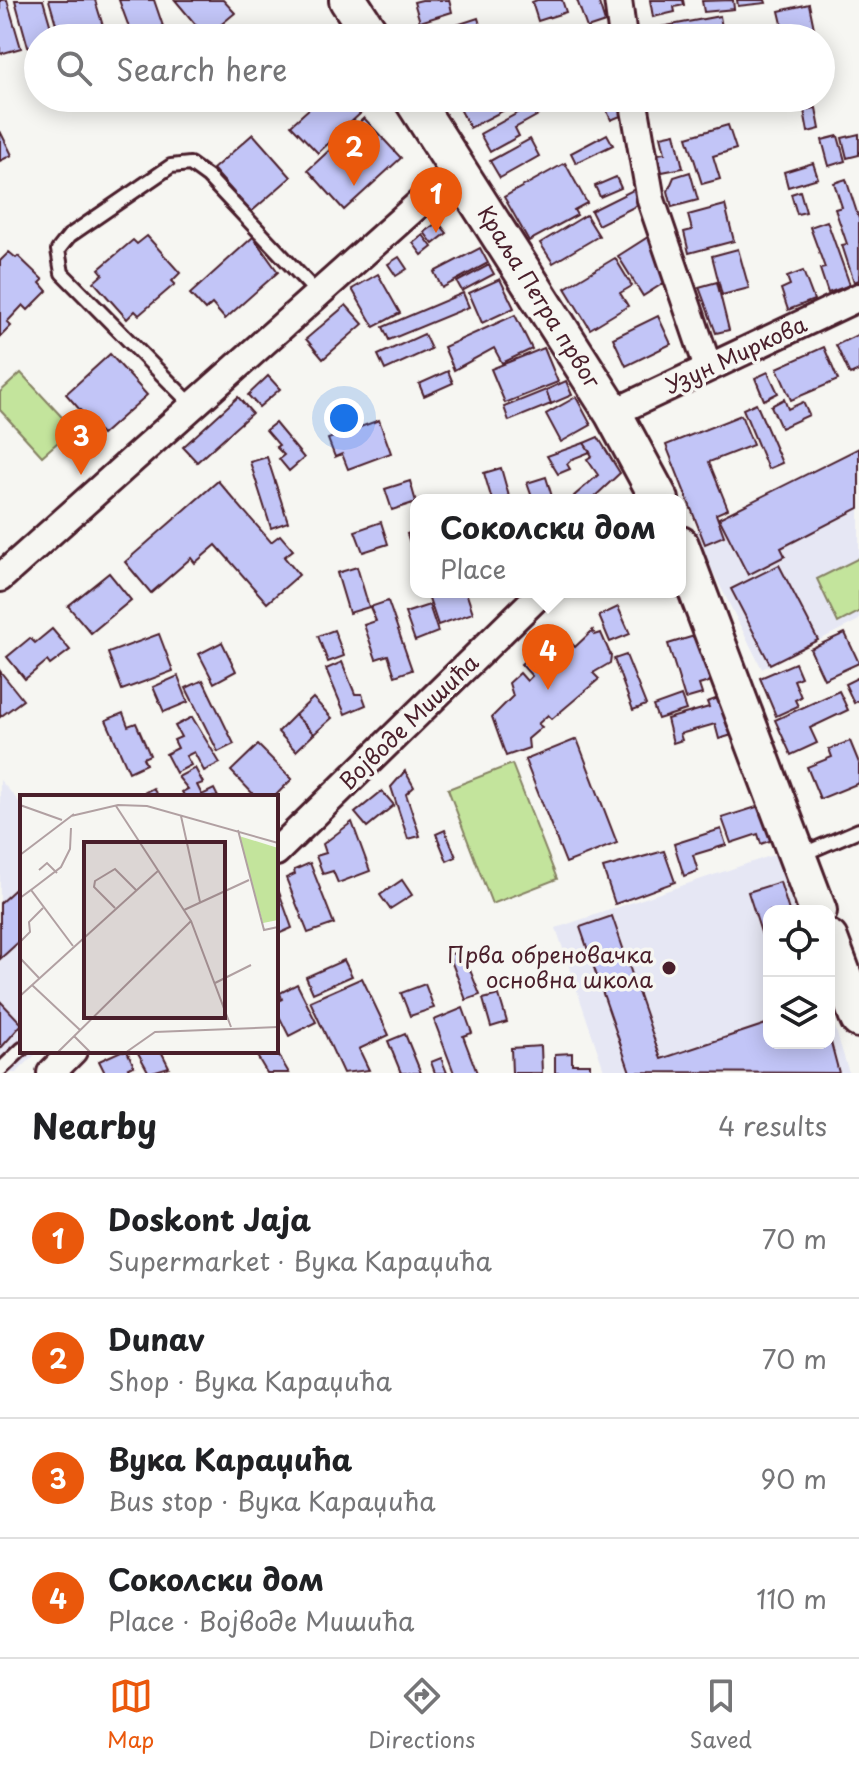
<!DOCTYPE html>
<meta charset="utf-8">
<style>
:root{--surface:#fff;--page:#f6f6f6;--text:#202124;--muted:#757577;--line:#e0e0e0;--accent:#ea580c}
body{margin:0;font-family:"Playpen Sans",sans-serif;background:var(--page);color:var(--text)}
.controls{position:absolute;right:24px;bottom:24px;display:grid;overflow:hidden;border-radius:16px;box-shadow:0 4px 20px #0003}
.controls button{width:72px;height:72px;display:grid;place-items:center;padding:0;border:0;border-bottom:2px solid var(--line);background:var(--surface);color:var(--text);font:40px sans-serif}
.you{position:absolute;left:344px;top:418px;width:28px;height:28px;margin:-20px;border:6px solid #fff;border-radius:50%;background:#1a73e8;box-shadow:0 0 0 12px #1a73e833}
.badge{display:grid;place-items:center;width:52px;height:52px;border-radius:50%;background:var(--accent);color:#fff;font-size:26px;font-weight:700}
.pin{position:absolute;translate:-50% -66px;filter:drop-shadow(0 2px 4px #0008)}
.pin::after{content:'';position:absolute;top:42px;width:28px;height:24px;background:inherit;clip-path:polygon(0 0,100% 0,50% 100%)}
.popup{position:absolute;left:410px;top:494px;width:276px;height:104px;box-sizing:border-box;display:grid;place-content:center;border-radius:16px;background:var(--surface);filter:drop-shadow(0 2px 6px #0005);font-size:26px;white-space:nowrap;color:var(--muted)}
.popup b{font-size:30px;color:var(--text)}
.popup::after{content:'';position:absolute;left:50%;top:100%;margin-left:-16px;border:16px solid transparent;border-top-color:var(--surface)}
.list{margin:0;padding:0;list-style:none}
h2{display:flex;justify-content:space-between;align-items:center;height:104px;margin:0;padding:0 32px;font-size:34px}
h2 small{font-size:26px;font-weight:400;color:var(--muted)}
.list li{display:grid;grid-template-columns:52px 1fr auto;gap:24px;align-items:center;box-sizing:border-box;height:120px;padding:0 32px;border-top:2px solid var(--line)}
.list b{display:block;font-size:30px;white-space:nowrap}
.list p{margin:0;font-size:26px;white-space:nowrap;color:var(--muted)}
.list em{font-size:26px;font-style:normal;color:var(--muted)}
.icon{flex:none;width:44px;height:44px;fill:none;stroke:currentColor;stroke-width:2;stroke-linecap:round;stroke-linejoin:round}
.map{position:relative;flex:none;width:859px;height:1073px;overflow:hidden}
.search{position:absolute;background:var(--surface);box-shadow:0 4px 20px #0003;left:24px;right:24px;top:24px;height:88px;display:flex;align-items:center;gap:20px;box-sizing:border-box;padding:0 28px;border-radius:44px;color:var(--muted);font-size:30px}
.sheet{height:584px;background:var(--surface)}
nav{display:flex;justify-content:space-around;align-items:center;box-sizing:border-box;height:112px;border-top:2px solid var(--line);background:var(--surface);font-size:22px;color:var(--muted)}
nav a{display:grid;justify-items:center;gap:4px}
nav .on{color:var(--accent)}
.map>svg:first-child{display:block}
.built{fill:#e6e7f4}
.green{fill:#c3e49c;stroke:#868264;stroke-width:2}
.building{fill:#c2c5f7;stroke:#4a1f2b;stroke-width:2}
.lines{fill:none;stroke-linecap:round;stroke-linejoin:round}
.lane-casing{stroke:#4a1f2b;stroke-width:18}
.street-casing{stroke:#4a1f2b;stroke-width:32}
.secondary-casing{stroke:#4a1f2b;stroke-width:42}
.lane{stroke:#f6f6f2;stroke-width:12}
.street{stroke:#f6f6f2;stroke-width:26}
.secondary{stroke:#f6f6f2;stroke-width:36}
.poi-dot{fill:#4a1f2b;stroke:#f6f6f2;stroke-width:3}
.labels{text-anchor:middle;stroke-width:7;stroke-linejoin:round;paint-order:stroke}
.street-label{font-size:22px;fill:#4a1f2b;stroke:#f6f6f2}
.poi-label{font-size:22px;fill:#4a1f2b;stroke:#f6f6f2;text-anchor:end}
.inset-road{fill:none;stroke:#b1a0a2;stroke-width:2}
.view{fill:#4a1f2b;fill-opacity:0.15;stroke:#4a1f2b;stroke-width:4}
.inset-edge{fill:none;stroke:#4a1f2b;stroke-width:4}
</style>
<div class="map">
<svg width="859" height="1073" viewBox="0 0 859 1073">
<rect width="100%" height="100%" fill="#f6f6f2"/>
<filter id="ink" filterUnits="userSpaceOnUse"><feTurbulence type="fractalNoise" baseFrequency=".0125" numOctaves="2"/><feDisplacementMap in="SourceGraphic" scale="16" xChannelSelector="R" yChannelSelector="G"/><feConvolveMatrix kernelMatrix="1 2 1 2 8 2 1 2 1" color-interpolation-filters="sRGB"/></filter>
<g filter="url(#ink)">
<g class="built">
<polygon points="859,449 859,620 762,669 693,532"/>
<polygon points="0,780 22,805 22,1051 39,1051 16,1073 0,1073"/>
<polygon points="776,854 795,911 769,911 769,1043 829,1043 829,1008 849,1073 605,1073 556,928"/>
</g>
<g class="green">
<polygon points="21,373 73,429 42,456 0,410 0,392"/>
<polygon points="859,558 859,612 838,623 817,579"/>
<polygon points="512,764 557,879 492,904 448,789"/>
</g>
<g class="building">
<polygon points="0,0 7,0 21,48 0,54"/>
<polygon points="15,0 43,0 54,38 38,38 38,44 28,47"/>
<polygon points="49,0 95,0 103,26 60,38"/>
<polygon points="119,0 154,0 167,38 133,38"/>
<polygon points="175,0 223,0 235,13 206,37"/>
<polygon points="422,0 449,0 452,12 420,22 414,2"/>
<polygon points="537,0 562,0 566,12 538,21 532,2"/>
<polygon points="577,0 598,0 605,22 587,28"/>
<polygon points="650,0 683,0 684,5 674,7 675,12 653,17"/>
<polygon points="733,0 734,9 704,12 702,1"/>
<polygon points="737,0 765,0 766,3 738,6"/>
<polygon points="809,4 816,38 792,38 790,27 783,28 779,11"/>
<polygon points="720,16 723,33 715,35 714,30 706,31 707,38 657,38 655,28"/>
<polygon points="478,18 484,38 417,38"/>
<polygon points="321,98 377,98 318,153 291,125"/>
<polygon points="468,98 513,98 516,104 470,128 457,103"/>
<polygon points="545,98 551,108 515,128 519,136 490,152 480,134"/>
<polygon points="601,98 624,98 630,112 611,120"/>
<polygon points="736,98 758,98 759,104 739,109"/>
<polygon points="775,98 799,98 802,107 787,110 784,99 775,101"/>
<polygon points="816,108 820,129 808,132 804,110"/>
<polygon points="364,118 401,158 344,210 308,170"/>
<polygon points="728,125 736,149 713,156 720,179 702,184 687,137"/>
<polygon points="0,131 12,155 0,161"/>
<polygon points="675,133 683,168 662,172 658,154 665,153 661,136"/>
<polygon points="253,134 291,177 251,212 213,169"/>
<polygon points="607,134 613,145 576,163 571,153"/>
<polygon points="859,134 859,155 847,158 842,138"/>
<polygon points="838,136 845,161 829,166 822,140"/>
<polygon points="530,139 539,156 500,178 490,161"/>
<polygon points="565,163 587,203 574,210 577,215 529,241 504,197"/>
<polygon points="813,163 818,178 788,187 784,172"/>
<polygon points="690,172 698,200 672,207 668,191 674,177"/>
<polygon points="616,177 621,188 600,197 595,186"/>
<polygon points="846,179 859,219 859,280 854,282 842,245 847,244 835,209 842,207 834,183"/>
<polygon points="637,188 644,202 598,225 591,211"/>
<polygon points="800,191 806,212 797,214 791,194"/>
<polygon points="725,205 734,241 689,253 684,232 692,230 688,215"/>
<polygon points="586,215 599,236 553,263 540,243"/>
<polygon points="827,221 850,285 828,293 820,269 825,268 810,227"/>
<polygon points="438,222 447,233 433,244 424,232"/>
<polygon points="423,235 432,247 422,255 413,243"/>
<polygon points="147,236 180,273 172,281 175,284 139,315 135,311 127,319 94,282 103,274 99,269 133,240 137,244"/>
<polygon points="253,237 278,272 225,319 212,304 205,310 190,294"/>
<polygon points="648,237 673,277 643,296 618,256"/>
<polygon points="480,248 488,263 442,288 434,272"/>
<polygon points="738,249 749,288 722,295 712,256"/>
<polygon points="9,252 16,258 18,256 43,280 40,283 47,291 28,310 23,305 7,322 11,326 0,337 0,261"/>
<polygon points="399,257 407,269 396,276 388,264"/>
<polygon points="615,258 632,286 620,293 628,306 590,329 565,288"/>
<polygon points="489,265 494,274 462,291 457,282"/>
<polygon points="803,271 814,300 788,310 781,289 790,285 787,277"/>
<polygon points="378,274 400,313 374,327 352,289"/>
<polygon points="500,279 514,308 482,323 469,293"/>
<polygon points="717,282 729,330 716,333 699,287"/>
<polygon points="463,293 469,307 389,340 383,327"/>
<polygon points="346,305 363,324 323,359 306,339"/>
<polygon points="515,315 532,349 502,363 494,348 454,370 444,347"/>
<polygon points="658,316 671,344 626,366 613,338"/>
<polygon points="424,334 431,349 385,370 378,355"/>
<polygon points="859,334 859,371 850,375 836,345"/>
<polygon points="824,347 838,380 791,400 777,368"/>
<polygon points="544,348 558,382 505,403 491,369"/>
<polygon points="110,354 147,395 102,435 66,394"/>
<polygon points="448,371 453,383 424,396 419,384"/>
<polygon points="768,372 778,393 764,400 755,378"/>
<polygon points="268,376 280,389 259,407 248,395"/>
<polygon points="566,381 572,395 551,404 546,390"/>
<polygon points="546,390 551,404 509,421 504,407"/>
<polygon points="238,397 252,413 197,462 183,447"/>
<polygon points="576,397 591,425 561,442 546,414"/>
<polygon points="784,399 788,409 803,402 809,415 781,428 771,406"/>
<polygon points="756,403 782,463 768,469 743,409"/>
<polygon points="741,415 753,445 709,462 728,509 716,514 724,536 705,544 666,445"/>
<polygon points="379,420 391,453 348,469 342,454 335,457 328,439"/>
<polygon points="275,423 304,458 289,471 279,459 284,455 276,447 279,445 266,430"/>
<polygon points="598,437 620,473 591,500 577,500 574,496 598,475 587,459 592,456 584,443"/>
<polygon points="584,443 590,452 572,459 567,464 570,469 558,474 547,456"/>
<polygon points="859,448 859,508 781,548 785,556 748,575 719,518"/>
<polygon points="267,457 288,522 271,528 250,462"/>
<polygon points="501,468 510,500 492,500 484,473"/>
<polygon points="546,477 553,500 533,500 527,483"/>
<polygon points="218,481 271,542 280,535 293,550 284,557 299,575 267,603 216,545 195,563 191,558 151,593 125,562"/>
<polygon points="410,481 416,502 392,510 385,489"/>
<polygon points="381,522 388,544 363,552 355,531"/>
<polygon points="416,531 416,561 407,534"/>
<polygon points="779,565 818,640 770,664 731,589"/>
<polygon points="357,567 369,607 349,613 337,573"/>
<polygon points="109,573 131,600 91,633 68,606"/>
<polygon points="427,592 466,592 473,613 438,625"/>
<polygon points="388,601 412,670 395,676 388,655 376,659 364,625 376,621 370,607"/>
<polygon points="429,605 438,632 415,641 405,613"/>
<polygon points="618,607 630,634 610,642 599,616"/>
<polygon points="52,629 70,650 50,665 47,661 25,679 7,657 30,638 35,643"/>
<polygon points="334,630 344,656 328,662 318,636"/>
<polygon points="593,630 595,635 601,633 611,656 610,663 593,673 599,679 552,719 548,715 538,724 542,727 528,739 529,748 506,756 492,717 513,696 509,683 520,673 527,681 532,676 521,664 537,649 549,661 558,652 554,647 565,636 575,647"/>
<polygon points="845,633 859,663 824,679 810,649"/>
<polygon points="159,634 173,671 122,690 108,653"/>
<polygon points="701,634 715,680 699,685 702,694 685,699 668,644"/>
<polygon points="222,642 236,671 214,683 199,654"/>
<polygon points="626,655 646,705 633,710 614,659"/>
<polygon points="342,662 355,694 362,694 366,705 345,714 326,669"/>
<polygon points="795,663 801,677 794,680 801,697 795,700 798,706 776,716 760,678"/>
<polygon points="0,671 23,700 0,717"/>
<polygon points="178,676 188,702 164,712 153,687"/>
<polygon points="859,677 859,700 854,703 845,684"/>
<polygon points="203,680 234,744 218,752 186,688"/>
<polygon points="839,691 848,710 810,728 817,743 791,755 775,720"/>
<polygon points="681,696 686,710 658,719 653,706"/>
<polygon points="721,697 732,735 719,739 715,724 680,734 682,740 673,743 667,719 709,707 707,702"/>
<polygon points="313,698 332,718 314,734 295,715"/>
<polygon points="123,713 128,726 136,723 150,755 143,758 146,764 129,772 106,720"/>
<polygon points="295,715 314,734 296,751 278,732"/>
<polygon points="192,717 220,763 204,771 194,752 186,756 191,765 176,773 166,754 178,748 174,740 181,737 175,726"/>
<polygon points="577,739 617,843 566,863 525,760"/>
<polygon points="850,741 859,763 859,783 820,799 807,767 832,757 829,749"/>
<polygon points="258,745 292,779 274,797 256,797 231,771"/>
<polygon points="195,768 203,783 197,785 202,795 214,789 218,797 185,797 182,792 188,789 178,777"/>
<polygon points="405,771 414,787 406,794 420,836 408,839 391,787"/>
<polygon points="153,788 158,797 138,797 138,796"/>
<polygon points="382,791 394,805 367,827 355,813"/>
<polygon points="766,804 778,838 761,844 758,834 731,843 722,818"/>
<polygon points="352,822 370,871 338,883 333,871 323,874 316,856 326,853 323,844"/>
<polygon points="721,829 726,845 693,855 698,871 684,876 674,844"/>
<polygon points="445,830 456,857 447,861 436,834"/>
<polygon points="664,851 675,882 615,904 603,868"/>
<polygon points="310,863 334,924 308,933 286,878 295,874 294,870"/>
<polygon points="402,880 412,895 390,909 380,895"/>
<polygon points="780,882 789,911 769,911 769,957 748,892"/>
<polygon points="22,883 22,939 0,959 0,903"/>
<polygon points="279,892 292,928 276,935 276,893"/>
<polygon points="612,916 661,1059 769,1023 769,1043 829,1043 829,1035 839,1073 630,1072 580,927"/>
<polygon points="462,950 480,995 466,1000 449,955"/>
<polygon points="344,960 352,976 313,993 306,977"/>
<polygon points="362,978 389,1035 359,1049 369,1070 343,1073 310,1001"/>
<polygon points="297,984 316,1022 289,1036 276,1010 276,1002 282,999 280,993"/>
<polygon points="425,984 434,1008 410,1016 401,993"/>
<polygon points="499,995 507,1022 491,1027 483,999"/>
<polygon points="0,1001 22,1024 0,1049"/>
<polygon points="463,1008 472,1033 463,1036 477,1073 454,1073 434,1020"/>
<polygon points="405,1034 421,1073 401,1073 388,1041"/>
<polygon points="541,1046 542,1073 512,1073 511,1048"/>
<polygon points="121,1051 127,1051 134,1066 128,1068 130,1073 105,1073 99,1061"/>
<polygon points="137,1051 161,1051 169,1067 149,1073"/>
<polygon points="254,1051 276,1051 289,1073 267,1073"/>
<polygon points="572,1053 572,1064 590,1064 590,1073 555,1073 555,1054"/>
<polygon points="441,1058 447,1073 435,1073 431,1062"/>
</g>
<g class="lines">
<defs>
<g id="lane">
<polyline points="193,406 62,273 58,250 69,236 171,166 190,164 208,177 318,294"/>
<polyline points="801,855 859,830"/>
<polyline points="0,1070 22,1049"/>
</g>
<g id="street">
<polyline points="618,0 623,38"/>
<polyline points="633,98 651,200 708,367"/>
<polyline points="613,413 859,297"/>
<polyline points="0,578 458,169"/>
<polyline points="276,852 542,592"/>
<polyline points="51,1073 73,1051"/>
</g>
<g id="secondary">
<polyline points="348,0 373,38"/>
<polyline points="412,98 613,413 660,500"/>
<polyline points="680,545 818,911"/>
<polyline points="829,939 859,1019"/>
</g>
</defs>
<use href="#lane" class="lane-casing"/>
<use href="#street" class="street-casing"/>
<use href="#secondary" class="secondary-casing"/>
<use href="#lane" class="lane"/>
<use href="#street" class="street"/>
<use href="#secondary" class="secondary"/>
</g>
</g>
<circle class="poi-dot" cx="669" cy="968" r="8"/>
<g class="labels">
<g class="street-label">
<text transform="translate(539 297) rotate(58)" y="8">Краља Петра првог</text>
<text transform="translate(736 355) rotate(-25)" y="8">Узун Миркова</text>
<text transform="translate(409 722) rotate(-44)" y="8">Војводе Мишића</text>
</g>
<g class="poi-label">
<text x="653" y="963">Прва обреновачка<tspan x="653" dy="25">основна школа</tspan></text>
</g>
</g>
<g transform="translate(20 795)">
<rect width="258" height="258" fill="#f6f6f2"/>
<path d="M219 41 258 53V125L243 128Z" fill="#c3e49c"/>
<path class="inset-road" d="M0 10 42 25M96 11 171 126 211 232M51 21 98 10 127 11 258 48M161 21 180 107M218 35 244 135 258 132M0 60 54 19M19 75 27 68 37 78M11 95 41 72 50 54 51 33M0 103 11 95 53 151M95 113 74 92 75 86 95 74 116 95M164 115 229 85M0 147 10 137 9 127 23 113M0 163 19 183M195 188 231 170M12 190 60 235M0 201 139 75M54 241 71 258M37 258 171 126M105 258 135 237 258 232"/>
<path class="view" d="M64 47H205V223H64Z"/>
<rect width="258" height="258" class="inset-edge"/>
</g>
</svg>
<div class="controls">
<button><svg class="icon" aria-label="locate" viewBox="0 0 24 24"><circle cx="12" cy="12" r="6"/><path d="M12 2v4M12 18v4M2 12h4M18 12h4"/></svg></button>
<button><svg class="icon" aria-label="layers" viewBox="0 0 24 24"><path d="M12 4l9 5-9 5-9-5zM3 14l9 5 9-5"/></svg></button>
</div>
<div class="you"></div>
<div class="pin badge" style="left:436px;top:233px">1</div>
<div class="pin badge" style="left:354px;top:186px">2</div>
<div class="pin badge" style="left:81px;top:475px">3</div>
<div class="pin badge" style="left:548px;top:690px">4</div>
<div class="popup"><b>Соколски дом</b>Place</div>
<div class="search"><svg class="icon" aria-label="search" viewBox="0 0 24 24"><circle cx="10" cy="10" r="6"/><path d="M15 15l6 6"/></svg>Search here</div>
</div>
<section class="sheet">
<h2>Nearby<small>4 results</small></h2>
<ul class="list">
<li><span class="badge">1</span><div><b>Doskont Jaja</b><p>Supermarket · Вука Караџића</p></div><em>70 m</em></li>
<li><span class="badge">2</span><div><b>Dunav</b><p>Shop · Вука Караџића</p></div><em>70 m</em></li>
<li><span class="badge">3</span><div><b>Вука Караџића</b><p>Bus stop · Вука Караџића</p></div><em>90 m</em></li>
<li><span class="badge">4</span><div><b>Соколски дом</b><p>Place · Војводе Мишића</p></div><em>110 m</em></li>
</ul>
</section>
<nav>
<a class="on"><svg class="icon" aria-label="map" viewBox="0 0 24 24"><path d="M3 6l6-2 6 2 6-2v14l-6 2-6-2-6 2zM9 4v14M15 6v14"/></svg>Map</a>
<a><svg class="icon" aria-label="directions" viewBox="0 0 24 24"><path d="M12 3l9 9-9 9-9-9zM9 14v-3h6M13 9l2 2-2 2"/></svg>Directions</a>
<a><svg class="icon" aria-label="saved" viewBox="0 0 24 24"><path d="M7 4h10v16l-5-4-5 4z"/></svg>Saved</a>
</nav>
